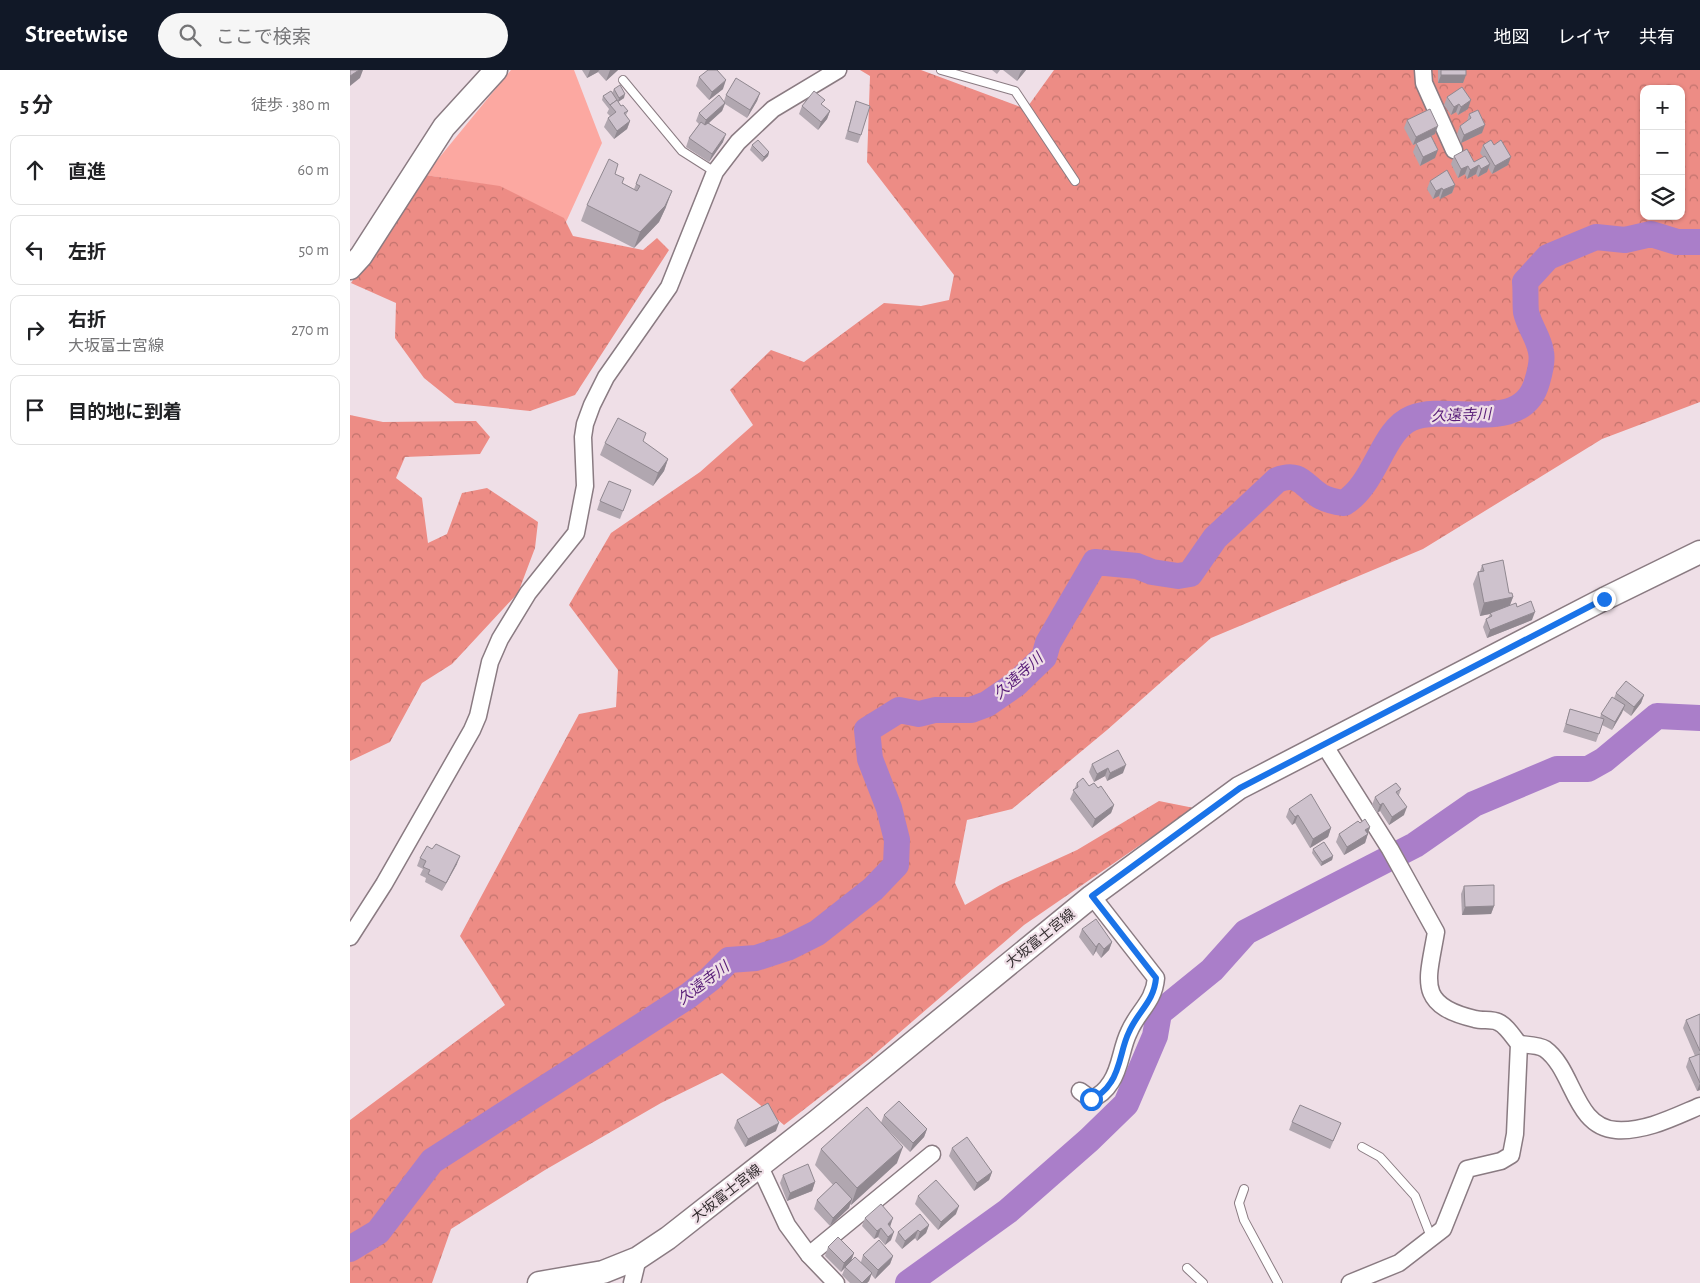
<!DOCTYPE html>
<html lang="ja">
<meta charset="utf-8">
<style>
:root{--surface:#fff;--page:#f6f6f6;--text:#202124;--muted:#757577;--line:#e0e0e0;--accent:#111827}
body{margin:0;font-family:"Alegreya Sans","Noto Sans JP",sans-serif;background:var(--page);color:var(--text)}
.controls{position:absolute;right:15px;top:15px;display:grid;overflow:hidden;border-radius:10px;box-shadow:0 1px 4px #0004}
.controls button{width:45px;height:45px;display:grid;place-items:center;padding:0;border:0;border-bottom:1px solid var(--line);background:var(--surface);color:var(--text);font:25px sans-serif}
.stop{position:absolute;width:15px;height:15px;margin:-11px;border:4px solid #1a73e8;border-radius:50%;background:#fff}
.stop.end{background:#1a73e8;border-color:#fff;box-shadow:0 1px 5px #0008}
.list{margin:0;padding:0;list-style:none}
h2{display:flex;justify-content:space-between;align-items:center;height:65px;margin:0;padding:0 20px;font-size:21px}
h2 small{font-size:16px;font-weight:400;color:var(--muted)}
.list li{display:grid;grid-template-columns:32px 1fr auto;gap:15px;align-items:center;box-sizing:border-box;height:70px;margin:0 10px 10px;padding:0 10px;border:1px solid var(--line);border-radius:10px}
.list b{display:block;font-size:19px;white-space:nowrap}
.list p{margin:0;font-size:16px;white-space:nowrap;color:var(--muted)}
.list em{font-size:16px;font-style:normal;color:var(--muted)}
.icon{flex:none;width:28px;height:28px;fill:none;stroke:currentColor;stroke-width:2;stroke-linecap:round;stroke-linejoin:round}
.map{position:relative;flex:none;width:1350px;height:1213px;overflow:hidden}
header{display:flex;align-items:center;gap:30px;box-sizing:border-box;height:70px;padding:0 25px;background:var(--accent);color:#fff}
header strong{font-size:24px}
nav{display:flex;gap:28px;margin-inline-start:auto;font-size:18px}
.search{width:350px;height:45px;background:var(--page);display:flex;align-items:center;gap:12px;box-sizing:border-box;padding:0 18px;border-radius:28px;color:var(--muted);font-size:19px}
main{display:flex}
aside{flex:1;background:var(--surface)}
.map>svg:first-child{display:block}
.green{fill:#fca8a1}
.forest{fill:url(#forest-crowns);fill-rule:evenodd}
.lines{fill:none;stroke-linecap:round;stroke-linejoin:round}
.river{stroke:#aa7ec9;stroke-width:26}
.lane-casing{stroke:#8a7b82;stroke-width:10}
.street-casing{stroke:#8a7b82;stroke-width:19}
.secondary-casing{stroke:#8a7b82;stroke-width:25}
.lane{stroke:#fff;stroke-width:8}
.street{stroke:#fff;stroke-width:16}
.secondary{stroke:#fff;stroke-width:22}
.wall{fill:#b1a7b0}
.shaded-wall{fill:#908890}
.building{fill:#cec2cd;stroke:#908890}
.route{stroke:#1a73e8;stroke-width:6}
.labels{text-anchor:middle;stroke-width:4.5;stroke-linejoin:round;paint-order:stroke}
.street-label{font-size:14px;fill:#332d2f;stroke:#efdfe7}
.water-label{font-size:15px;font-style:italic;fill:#581d78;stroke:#efdfe7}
</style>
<header>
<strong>Streetwise</strong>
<div class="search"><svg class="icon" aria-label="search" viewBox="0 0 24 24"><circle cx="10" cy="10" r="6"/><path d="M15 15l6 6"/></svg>ここで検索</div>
<nav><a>地図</a><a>レイヤ</a><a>共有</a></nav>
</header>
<main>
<aside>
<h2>5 分<small>徒歩 · 380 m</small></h2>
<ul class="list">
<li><svg class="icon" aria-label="ahead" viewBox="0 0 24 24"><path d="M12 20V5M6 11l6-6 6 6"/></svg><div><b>直進</b></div><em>60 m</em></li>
<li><svg class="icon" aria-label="left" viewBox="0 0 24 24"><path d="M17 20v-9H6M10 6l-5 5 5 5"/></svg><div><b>左折</b></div><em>50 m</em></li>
<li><svg class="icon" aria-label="right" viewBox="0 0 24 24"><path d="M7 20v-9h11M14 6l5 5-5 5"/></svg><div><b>右折</b><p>大坂富士宮線</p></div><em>270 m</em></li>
<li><svg class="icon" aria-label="arrive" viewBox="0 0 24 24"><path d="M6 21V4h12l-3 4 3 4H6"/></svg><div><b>目的地に到着</b></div></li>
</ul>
</aside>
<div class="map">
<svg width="1350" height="1213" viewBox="0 0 1350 1213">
<defs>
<pattern id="forest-crowns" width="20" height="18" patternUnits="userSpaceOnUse" patternTransform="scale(1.25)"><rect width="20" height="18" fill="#ed8c85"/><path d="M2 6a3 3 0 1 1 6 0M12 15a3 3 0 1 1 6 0" fill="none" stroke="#c1736d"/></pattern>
</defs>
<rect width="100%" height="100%" fill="#efdfe7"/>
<polygon class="green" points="161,0 224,0 252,73 216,152 145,116 75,105"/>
<g class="forest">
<path d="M510 0H571L676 39 704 0H1350V332L1252 369 1073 479 861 568 757 660 662 739 617 750 605 813 615 835 650 815 727 780 809 731 844 738 674 855 519 989 434 1055 372 1003 311 1033 195 1100 101 1159 82 1213H0V1050L155 935 110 866 229 644 266 637 268 600 219 535 261 463 350 402 403 355 380 320 421 280 454 292 534 233 571 236 599 230 604 205 517 92 520 6ZM1294 19H1331V146H1294Z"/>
<polygon points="75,105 150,116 214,148 223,166 293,180 307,168 319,180 225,325 180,341 105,333 74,308 45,268 46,233 1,213"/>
<polygon points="0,345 33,352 126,351 140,367 130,384 55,387 46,408 72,428 78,473 97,464 112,423 137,418 188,452 185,478 168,523 102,594 72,613 40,672 0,691"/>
</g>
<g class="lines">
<g class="river">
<path d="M0 1179 28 1162 82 1091 338 926 360 909 379 890 406 888 437 878 467 863 523 819 546 795 547 770 539 738 520 689 517 660 549 640 569 644 585 640H621L637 634 666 614 694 587 698 573 745 492 787 496 802 502 828 506 840 504 865 468 927 410C950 401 953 415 970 426 977 430 986 432 994 433 1026 414 1032 360 1062 348 1099 333 1172 366 1187 312 1190 302 1193 291 1191 282 1189 268 1179 256 1176 242 1175 233 1176 222 1175 212L1198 187 1246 167 1275 170 1301 164 1327 172H1350"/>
<polyline points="558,1213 658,1141 739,1070 776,1034 805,966 809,943 862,900 896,862 1065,775 1124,734 1207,699 1238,699 1254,690 1307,646 1350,648"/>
</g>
<defs>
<g id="lane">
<polyline points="591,0 665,21 725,111"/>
<polyline points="273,10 332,81 365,102"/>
<polyline points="1012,1077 1030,1087 1065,1126 1081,1167"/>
<polyline points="894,1119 889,1133 894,1150 928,1213"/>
<polyline points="837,1198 853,1213"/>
</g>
<g id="street">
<polyline points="1073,0 1074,13 1104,80"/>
<path d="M973 673 1040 779 1086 862C1078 910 1065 935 1125 949 1132 951 1142 949 1148 952 1156 955 1164 968 1169 974L1165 1064 1161 1085 1151 1091 1117 1099 1093 1159 1049 1193 1000 1213"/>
<polyline points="0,867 34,814 122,660 128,646 140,592 150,569 178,523 226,463 235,416 233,367 235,354 242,335 256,307 319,217 365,102 388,72 423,39 488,0"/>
<path d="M1169 974C1177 975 1189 975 1195 979 1224 1000 1224 1057 1266 1060 1295 1062 1324 1047 1350 1036"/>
<path d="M730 1021 741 1029C750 1026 756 1020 761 1012 771 997 771 978 779 962 788 941 804 932 806 908L742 826"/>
<polyline points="410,1097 437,1155 459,1185 486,1213"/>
<polyline points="459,1185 582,1084"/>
<polyline points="282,1213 288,1188"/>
</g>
<g id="secondary">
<polyline points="0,198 11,186 94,57 146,0"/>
<polyline points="189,1213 253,1202 288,1188 318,1168 467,1051 742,826 889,718 1254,529 1350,482"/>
</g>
</defs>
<use href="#lane" class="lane-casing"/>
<use href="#street" class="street-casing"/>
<use href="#secondary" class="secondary-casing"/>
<use href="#lane" class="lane"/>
<use href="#street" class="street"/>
<use href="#secondary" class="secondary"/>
</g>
<g class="wall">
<polygon points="232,0 268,0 256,11 248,2 237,8"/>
<polygon points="642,0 650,0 647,4"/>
<polygon points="653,0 676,0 667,11"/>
<polygon points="1088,0 1116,0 1113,13 1088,13"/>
<polygon points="349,7 373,19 359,30 346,16"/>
<polygon points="264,19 274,28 268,32 271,36 278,41 276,45 280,51 277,59 264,69 254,57 258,48 260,46 257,43 259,39 252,30 253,26 262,23"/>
<polygon points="410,23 407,31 397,48 375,34 372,41 359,53 373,72 359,92 336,77 339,68 349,54 346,51 349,43 374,31 376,25"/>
<polygon points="1097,27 1118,39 1108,45 1106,42 1101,45 1094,35"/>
<polygon points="506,31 511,65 508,73 495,69"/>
<polygon points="452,36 480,41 477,49 468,60 449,44"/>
<polygon points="1119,44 1132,63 1111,73 1107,64 1110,56 1117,51"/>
<polygon points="1057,50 1085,64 1081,66 1085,88 1070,96 1063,82 1066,74 1063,75 1054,58"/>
<polygon points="402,75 419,82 418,86 412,92 400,80"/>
<polygon points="1133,75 1144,75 1158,95 1142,104 1138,98 1137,102 1128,107 1126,104 1117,109 1115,104 1108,108 1101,94 1104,86 1124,92 1133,87 1130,83"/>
<polygon points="265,104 272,113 284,119 290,104 316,137 309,152 284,178 231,151 237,135"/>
<polygon points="1080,111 1105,115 1102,123 1090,129 1089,126 1083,129 1077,119"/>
<polygon points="255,373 318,389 314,401 303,416 250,385"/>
<polygon points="281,420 270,449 247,440 250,431"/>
<polygon points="1132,495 1163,527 1160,535 1167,537 1182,550 1137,568 1133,557 1136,549 1138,548 1140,544 1130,546 1123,514 1128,502 1130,501"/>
<polygon points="1266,623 1294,625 1291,633 1281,646 1273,640 1262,660 1252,655 1246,672 1213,662 1220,639 1250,648 1251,644 1264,628"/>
<polygon points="742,694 773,703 757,711 755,706 744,712 739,702"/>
<polygon points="727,713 748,718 764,735 761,743 742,758 720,729"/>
<polygon points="1051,719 1049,725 1054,745 1039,755 1030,741 1027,743 1022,735 1025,727"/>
<polygon points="939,739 981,758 978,767 960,778 945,753 942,755 936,747"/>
<polygon points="1010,753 1020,757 1015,773 994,785 986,772 989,764"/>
<polygon points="963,779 983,786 982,790 971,796 962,783"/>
<polygon points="70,788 107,794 92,821 75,812 76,808 70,805 73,799 67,796"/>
<polygon points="1114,816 1144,836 1141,844 1112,845 1111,824"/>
<polygon points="732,859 762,872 759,880 751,888 746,881 743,886 729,867"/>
<polygon points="1350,944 1350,1020 1347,1021 1336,997 1339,988 1345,986 1333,958 1336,950"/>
<polygon points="534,1045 577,1059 574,1067 560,1082 533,1055 547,1093 501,1135 500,1134 499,1138 480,1156 464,1139 467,1130 483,1115 465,1095 471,1079 531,1053"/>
<polygon points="387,1050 426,1061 395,1077 384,1058"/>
<polygon points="942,1052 991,1053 980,1079 939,1060"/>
<polygon points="602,1078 642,1102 639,1110 624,1121 599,1086"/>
<polygon points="433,1105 465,1112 462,1121 437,1131 430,1113"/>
<polygon points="568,1126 606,1144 588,1160 565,1134"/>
<polygon points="515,1148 540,1157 541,1170 535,1175 528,1167 524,1169 512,1156"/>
<polygon points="579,1155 576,1163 567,1171 565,1168 552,1179 545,1171 548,1162"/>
<polygon points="478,1177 504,1183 501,1191 511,1192 513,1185 543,1186 540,1194 525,1209 521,1204 519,1211 517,1213 500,1213 492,1205 495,1198 491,1202 475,1186"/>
</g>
<g class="shaded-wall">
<polygon points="9,0 13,0 10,8 0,16 0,6"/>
<polygon points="240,0 249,0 248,2 237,8"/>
<polygon points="260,0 268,0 256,11"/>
<polygon points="672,0 676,0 667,11 670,3"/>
<polygon points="1091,5 1116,5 1113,13 1088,13"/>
<polygon points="376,10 373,19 359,30 362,22"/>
<polygon points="410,23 407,31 397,48 400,40"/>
<polygon points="275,24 274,28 268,32 269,28"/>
<polygon points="1121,30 1118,39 1108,45 1111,37"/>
<polygon points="375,33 372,41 353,58 356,50"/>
<polygon points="1109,34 1106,42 1101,45 1104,37"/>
<polygon points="480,41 477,49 468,60 471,52"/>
<polygon points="280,51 277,59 264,69 267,61"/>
<polygon points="1135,55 1132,63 1111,73 1114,65"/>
<polygon points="1088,56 1085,64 1063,75 1066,67"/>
<polygon points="376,64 373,72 359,92 362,84"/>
<polygon points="1088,80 1085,88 1070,96 1073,87"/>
<polygon points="419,82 418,86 412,92 414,87"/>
<polygon points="1161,87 1158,95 1142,104 1145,96"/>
<polygon points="1140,94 1137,102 1128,107 1131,99"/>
<polygon points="1129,95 1126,104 1117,109 1120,100"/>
<polygon points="1118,96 1115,104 1108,108 1111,99"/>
<polygon points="1105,115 1102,123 1090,129 1093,120"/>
<polygon points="1092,118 1089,126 1083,129 1086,121"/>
<polygon points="322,121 316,137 309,152 284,178 290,162"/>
<polygon points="318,389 314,401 303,416 308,403"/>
<polygon points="1163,527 1158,540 1130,546 1134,533"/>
<polygon points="1185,542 1182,550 1137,568 1140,560"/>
<polygon points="1294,625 1291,633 1281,646 1284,637"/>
<polygon points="1275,635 1272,643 1262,660 1265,652"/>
<polygon points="776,695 773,703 757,711 760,703"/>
<polygon points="758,698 755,706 744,712 747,704"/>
<polygon points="1033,733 1030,741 1027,743 1030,735"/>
<polygon points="764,735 761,743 742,758 745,749"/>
<polygon points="1057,737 1054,745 1039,755 1042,747"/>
<polygon points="948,745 945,753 942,755 945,747"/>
<polygon points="1020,757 1015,773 994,785 997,777 1015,760"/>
<polygon points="981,758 978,767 960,778 963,769"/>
<polygon points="110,786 107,794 92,821 96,813"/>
<polygon points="983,786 982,790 971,796 972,792"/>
<polygon points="1144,836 1141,844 1112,845 1115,837"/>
<polygon points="762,872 759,880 751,888 754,879"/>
<polygon points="749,873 746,881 743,886 746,877"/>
<polygon points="1350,1013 1350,1020 1347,1021"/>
<polygon points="429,1053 426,1061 395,1077 398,1069"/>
<polygon points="577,1059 574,1067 560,1082 563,1073"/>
<polygon points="553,1077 547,1093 501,1135 507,1118"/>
<polygon points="642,1102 639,1110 624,1121 627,1113"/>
<polygon points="465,1112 462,1121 437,1131 440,1123"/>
<polygon points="502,1129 499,1138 480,1156 483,1148"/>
<polygon points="609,1136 606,1144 588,1160 591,1152"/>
<polygon points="543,1148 540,1157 535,1163 538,1154"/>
<polygon points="579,1155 576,1163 567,1171 570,1162"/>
<polygon points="531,1158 528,1167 524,1169 527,1161"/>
<polygon points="568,1160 565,1168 552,1179 555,1171"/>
<polygon points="544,1162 541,1170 535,1175 538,1167"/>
<polygon points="504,1183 501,1191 491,1202 494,1193"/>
<polygon points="543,1186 540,1194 525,1209 528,1200"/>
<polygon points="522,1203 519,1211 517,1213 512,1213"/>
</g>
<g class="building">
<polygon points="0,0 9,0 0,6"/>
<polygon points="358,0 367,0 376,10 362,22 349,7"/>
<rect x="1091" y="0" width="25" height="5"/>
<polygon points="386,8 410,23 400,40 376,25"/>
<polygon points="270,15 275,24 269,28 264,19"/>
<polygon points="1112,17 1121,30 1111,37 1109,34 1104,37 1097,27"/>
<polygon points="261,21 267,30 260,35 253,26"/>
<polygon points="464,21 475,30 471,34 480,41 471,52 452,36"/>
<polygon points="369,25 375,33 356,50 349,43"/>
<polygon points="267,30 271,36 273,35 278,41 274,43 280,51 267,61 258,48 266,42 260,35"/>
<polygon points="506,31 520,36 511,65 498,61"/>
<polygon points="1080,39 1088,56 1066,67 1057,50"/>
<polygon points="1128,40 1135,55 1114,65 1110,56 1121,48 1119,44"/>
<polygon points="351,52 355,55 358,53 376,64 362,84 339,68"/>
<polygon points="1081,66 1088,80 1073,87 1066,73"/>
<polygon points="408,70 419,82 414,87 402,75"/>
<polygon points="1141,70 1144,75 1151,70 1161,87 1145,96 1133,75"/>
<polygon points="1117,79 1124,92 1135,86 1140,94 1131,99 1129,95 1120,100 1118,96 1111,99 1104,86"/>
<polygon points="259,89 268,94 265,104 274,108 272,113 287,121 290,116 286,114 290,104 322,121 315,136 290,162 237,135"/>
<polygon points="1097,100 1105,115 1093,120 1092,118 1086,121 1080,111"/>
<polygon points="268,348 296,363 293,371 318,389 308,403 255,373"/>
<polygon points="259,411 281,420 273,441 250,431"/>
<polygon points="1153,490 1159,523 1162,523 1163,527 1134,533 1128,502 1134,501 1132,495"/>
<polygon points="1181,531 1185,542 1140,560 1136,549 1142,546 1140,543 1166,533 1167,537"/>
<polygon points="1276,611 1294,625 1284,637 1266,623"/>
<polygon points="1262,627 1275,635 1265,652 1251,644"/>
<polygon points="1220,639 1254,649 1249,664 1216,654"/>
<polygon points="768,680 776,695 760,703 758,698 747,704 742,694"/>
<polygon points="733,708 739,716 744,713 748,718 751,716 764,735 745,749 723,720 728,717 727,713"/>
<polygon points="1046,713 1051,719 1046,722 1057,737 1042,747 1033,733 1030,735 1025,727"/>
<polygon points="961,724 981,758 963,769 948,745 945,747 939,739"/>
<polygon points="1015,749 1020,757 1015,760 1018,764 997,777 989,764 1008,751 1010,753"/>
<polygon points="974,772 983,786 972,792 963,779"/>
<polygon points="86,774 110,786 96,813 78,804 80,800 73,797 76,791 70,788 77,776 82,779"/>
<polygon points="1144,815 1144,836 1115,837 1114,816"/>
<polygon points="746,849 762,872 754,879 749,873 746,877 732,859"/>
<polygon points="1350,944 1350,981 1336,950"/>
<polygon points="1350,984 1350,1013 1339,988"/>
<polygon points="549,1031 577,1059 563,1073 534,1045"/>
<polygon points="418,1033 429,1053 398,1069 387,1050"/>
<polygon points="950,1035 991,1053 983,1071 942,1052"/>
<polygon points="517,1037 553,1077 507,1118 471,1079"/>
<polygon points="617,1067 642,1102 627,1113 602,1078"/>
<polygon points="458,1094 465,1112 440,1123 433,1105"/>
<polygon points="586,1110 609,1136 591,1152 568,1126"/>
<polygon points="486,1112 502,1129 483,1148 467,1130"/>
<polygon points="531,1134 543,1148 538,1154 544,1162 538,1167 531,1158 527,1161 515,1148"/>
<polygon points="570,1144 579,1155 570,1162 568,1160 555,1171 548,1162"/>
<polygon points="488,1167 504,1183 494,1193 478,1177"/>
<polygon points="529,1170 543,1186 528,1200 513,1185"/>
<polygon points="505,1187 522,1203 512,1213 495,1197"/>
</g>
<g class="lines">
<path class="route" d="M741 1029C749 1026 756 1020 761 1012 771 997 771 978 779 962 788 941 804 932 806 908L742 826 890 718 1254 529"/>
</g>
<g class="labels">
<g class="street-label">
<text transform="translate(690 868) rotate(-39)" y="5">大坂富士宮線</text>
<text transform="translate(376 1123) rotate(-38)" y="5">大坂富士宮線</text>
</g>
<g class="water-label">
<text transform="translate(1111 345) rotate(-2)" y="5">久遠寺川</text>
<text transform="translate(668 606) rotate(-42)" y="5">久遠寺川</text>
<text transform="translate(353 913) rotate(-37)" y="5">久遠寺川</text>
</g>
</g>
</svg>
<div class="controls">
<button>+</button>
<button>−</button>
<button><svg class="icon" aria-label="layers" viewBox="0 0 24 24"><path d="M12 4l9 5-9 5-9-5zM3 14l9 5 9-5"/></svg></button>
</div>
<div class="stop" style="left:741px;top:1029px"></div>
<div class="stop end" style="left:1254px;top:529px"></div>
</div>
</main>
